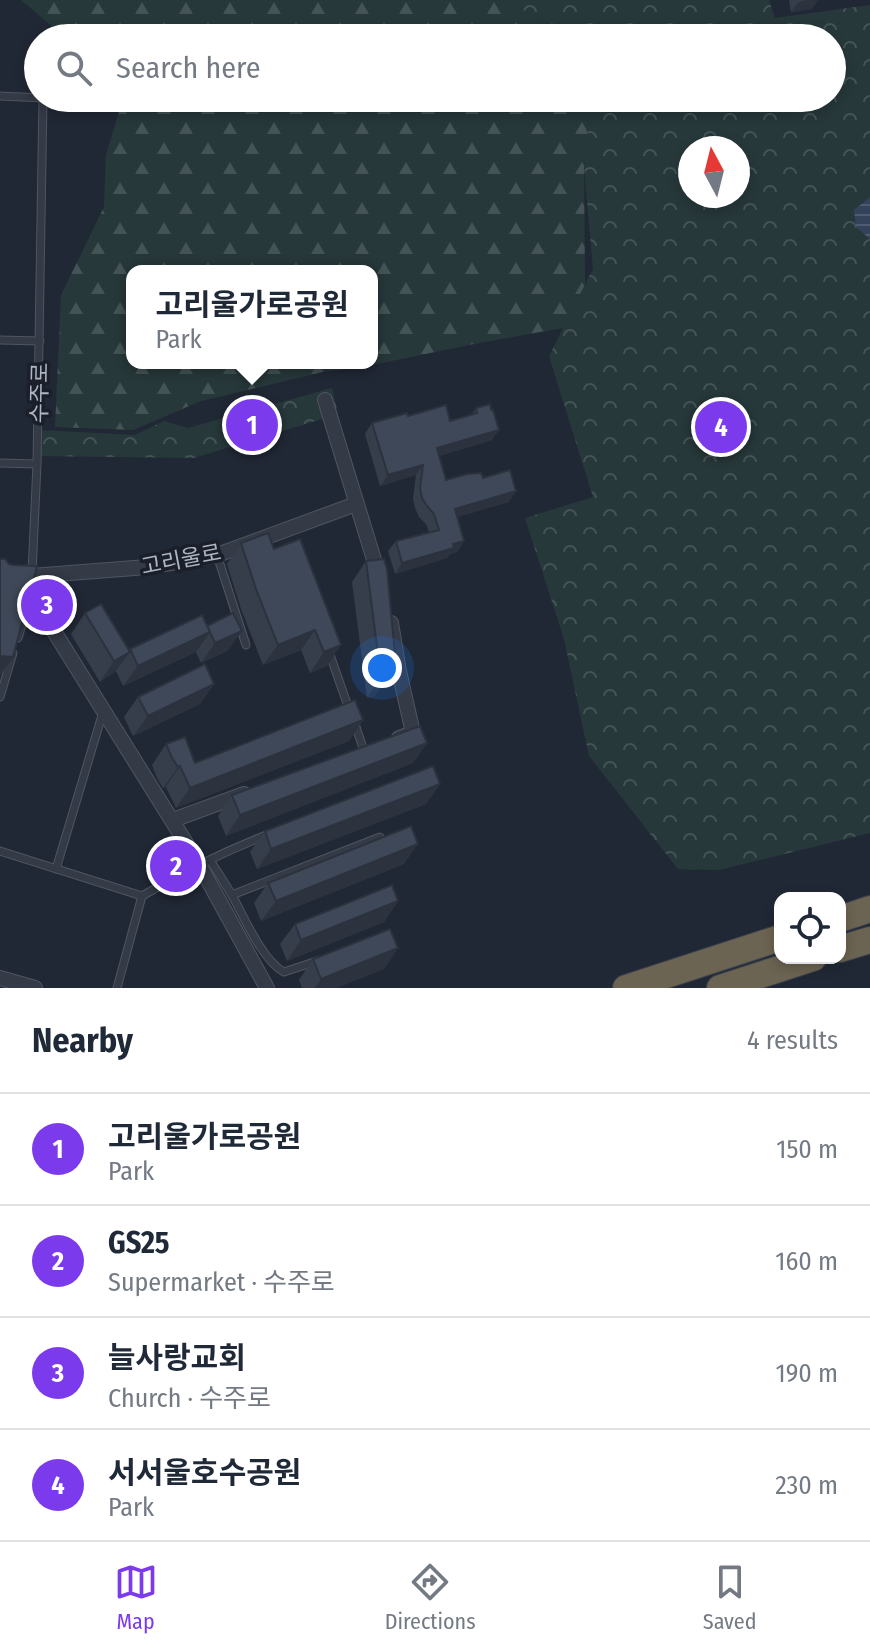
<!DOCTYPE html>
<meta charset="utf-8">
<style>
:root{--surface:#fff;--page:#f2f2f3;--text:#1f2937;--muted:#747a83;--line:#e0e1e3;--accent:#7c3aed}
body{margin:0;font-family:"Fira Sans Condensed","Noto Sans KR",sans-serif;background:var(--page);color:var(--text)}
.controls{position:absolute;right:24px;bottom:24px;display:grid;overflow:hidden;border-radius:16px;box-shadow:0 4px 12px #0003}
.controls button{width:72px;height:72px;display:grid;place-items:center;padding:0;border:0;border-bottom:2px solid var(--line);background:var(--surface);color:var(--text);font:40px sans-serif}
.compass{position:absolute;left:678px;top:136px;width:72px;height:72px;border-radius:50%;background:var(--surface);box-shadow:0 4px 12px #0003;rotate:353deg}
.you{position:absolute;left:382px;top:668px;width:28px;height:28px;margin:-20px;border:6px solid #fff;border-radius:50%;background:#1a73e8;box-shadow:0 0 0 12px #1a73e833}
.badge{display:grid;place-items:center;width:52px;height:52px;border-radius:50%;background:var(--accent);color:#fff;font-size:26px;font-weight:700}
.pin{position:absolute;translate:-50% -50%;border:4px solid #fff;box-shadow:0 2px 8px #0006}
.popup{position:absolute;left:126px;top:265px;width:252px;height:104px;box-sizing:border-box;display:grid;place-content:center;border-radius:16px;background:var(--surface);filter:drop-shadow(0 2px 6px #0005);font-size:26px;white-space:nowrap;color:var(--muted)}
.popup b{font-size:30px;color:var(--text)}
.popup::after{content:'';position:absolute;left:50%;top:100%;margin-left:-16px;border:16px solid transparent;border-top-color:var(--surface)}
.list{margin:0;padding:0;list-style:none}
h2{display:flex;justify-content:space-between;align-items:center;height:104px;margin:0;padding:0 32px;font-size:34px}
h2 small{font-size:26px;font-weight:400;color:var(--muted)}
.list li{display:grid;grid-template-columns:52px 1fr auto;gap:24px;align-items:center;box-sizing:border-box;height:112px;padding:0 32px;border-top:2px solid var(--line)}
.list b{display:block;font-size:30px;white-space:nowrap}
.list p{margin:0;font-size:26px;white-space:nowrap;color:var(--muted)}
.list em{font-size:26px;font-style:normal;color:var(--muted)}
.icon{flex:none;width:44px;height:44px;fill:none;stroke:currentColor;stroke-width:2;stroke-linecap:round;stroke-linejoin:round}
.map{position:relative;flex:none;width:870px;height:988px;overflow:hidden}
.search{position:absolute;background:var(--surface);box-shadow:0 4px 12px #0003;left:24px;right:24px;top:24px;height:88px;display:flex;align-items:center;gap:20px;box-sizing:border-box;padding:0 28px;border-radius:44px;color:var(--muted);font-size:30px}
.sheet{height:552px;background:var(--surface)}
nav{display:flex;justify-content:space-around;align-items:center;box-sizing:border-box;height:112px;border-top:2px solid var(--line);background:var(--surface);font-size:22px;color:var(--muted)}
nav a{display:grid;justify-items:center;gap:4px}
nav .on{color:var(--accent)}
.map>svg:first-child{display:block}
.forest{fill:url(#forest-firs);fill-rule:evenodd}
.park{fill:url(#park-crowns);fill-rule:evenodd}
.water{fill:url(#water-rules)}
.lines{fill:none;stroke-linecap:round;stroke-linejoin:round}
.lane-casing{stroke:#4f5561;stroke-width:9}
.street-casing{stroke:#4f5561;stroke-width:16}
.highway-casing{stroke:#3c424d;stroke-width:28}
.lane{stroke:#343a46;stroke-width:7}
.street{stroke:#343a46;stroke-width:14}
.highway{stroke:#6c6452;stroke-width:26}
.wall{fill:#363e4c}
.shaded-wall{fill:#2c323e}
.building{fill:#3f4858;stroke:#2c323e;stroke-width:2}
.labels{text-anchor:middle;stroke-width:7;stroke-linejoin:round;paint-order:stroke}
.street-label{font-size:22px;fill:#aeb5c3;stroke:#1a1f2a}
</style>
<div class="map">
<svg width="870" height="988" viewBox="0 0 870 988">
<defs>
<pattern id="forest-firs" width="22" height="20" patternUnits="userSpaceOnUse" patternTransform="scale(2)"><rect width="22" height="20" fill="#27383a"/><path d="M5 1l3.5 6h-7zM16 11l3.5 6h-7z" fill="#445355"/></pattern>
<pattern id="park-crowns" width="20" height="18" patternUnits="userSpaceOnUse" patternTransform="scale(2)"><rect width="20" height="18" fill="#27383a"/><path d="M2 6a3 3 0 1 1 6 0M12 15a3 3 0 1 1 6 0" fill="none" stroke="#445355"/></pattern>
<pattern id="water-rules" width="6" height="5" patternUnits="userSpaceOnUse" patternTransform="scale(2)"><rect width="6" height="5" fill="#35425c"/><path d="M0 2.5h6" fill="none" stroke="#505b72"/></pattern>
</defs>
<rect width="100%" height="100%" fill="#212835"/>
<g class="forest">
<polygon points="21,0 502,0 581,38 66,38"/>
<path d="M123 98H591L584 166 585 285 563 328 479 343 367 366 323 372 201 401 133 430 55 427 61 295 104 207 106 155ZM132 271H372V363H132Z"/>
</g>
<g class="park">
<path d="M502 0H769L775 18 870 5V833L719 870 678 869 589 756 564 639 525 518 593 497 549 356 593 269 584 166 591 98H832V38H581ZM690 148H738V196H690Z"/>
<polygon points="332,388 338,414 194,458 37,456 38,430 135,435 164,421 188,428"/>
</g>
<polygon class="water" points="870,197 870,239 856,227 854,210"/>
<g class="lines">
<defs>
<g id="lane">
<polyline points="0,96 43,98 37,464 32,573"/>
<polyline points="0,340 40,341"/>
<polyline points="0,463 37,464"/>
<polyline points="217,555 246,645"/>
<polyline points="18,638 27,609 37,604"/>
<polyline points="329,652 350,712"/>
<polyline points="0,697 13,653"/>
<polyline points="355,724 364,751"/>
<polyline points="0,851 142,896"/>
<path d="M210 860C218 873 227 886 234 899 245 919 263 961 284 972L317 961"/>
<polyline points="56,869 103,712"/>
<polyline points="232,895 380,837"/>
<path d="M142 896C183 872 225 851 269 834"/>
<polyline points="117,988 142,896"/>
</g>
<g id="street">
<polyline points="325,400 379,576"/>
<polyline points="0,576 32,576 147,567 217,555 356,504"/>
<polyline points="32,576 37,604 199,864 267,988"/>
<polyline points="391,623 399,671 413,733 399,738"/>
<polyline points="173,820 244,794"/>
<polyline points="0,978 35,988"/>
</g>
<g id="highway">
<polyline points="840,919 870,909"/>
<polyline points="840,949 870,940"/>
<polyline points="626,988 780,938"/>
<polyline points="720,988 813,958"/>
</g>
</defs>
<use href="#lane" class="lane-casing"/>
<use href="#street" class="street-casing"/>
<use href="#highway" class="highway-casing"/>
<use href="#lane" class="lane"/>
<use href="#street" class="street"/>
<use href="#highway" class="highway"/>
</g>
<g class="wall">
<polygon points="789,0 818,0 812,9 791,12"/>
<polygon points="476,408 492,440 439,456 446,480 483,478 509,502 457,517 464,541 457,552 450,554 447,558 395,574 388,551 396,541 429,532 426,524 419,517 415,508 413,499 416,475 380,486 365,434 372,423 408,416 450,421 471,415"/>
<polygon points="300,539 327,666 310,673 301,650 263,665 241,609 227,564 241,543 274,549"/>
<polygon points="366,561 396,665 374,697 367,698 352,582"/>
<polygon points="85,613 129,651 130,649 207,626 242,631 227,651 201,663 196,652 123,686 116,671 100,682 71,634"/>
<polygon points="214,684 200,704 133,736 124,717 138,697"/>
<polygon points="363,720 349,741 176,808 166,787 163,788 157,778 152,765 166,744 195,763"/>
<polygon points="427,743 413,763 226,836 218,816 232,795"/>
<polygon points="440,784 426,804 257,869 250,852 265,831"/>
<polygon points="404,864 261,921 254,903 268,883"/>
<polygon points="398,901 384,922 287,961 280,944 295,924"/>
<polygon points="398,948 384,969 336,988 302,988 299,980 313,959"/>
</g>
<g class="shaded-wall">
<polygon points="808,0 818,0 812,9 791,12 798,2"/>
<polygon points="499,430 492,440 429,459 437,448"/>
<polygon points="423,465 416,475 380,486 388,475"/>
<polygon points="516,491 509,502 447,520 455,509"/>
<polygon points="464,541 457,552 450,554 447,558 395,574 402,563"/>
<polygon points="315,630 301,650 263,665 278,645"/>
<polygon points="242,631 227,651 201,663 215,643"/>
<polygon points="210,632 196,652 123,686 138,666"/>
<polygon points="341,645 327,666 310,673 324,652"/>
<polygon points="130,652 115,672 100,682 114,661"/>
<polygon points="0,656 13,657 0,676"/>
<polygon points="388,677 374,697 367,698 381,678"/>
<polygon points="214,684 200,704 133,736 148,716"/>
<polygon points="363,720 349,741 176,808 190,788"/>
<polygon points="427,743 413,763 226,836 240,815"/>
<polygon points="180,766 166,787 163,788 178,767"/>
<polygon points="440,784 426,804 257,869 271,849"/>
<polygon points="418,844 404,864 261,921 276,901"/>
<polygon points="398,901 384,922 287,961 301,940"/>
<polygon points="398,948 384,969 336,988 315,988 321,979"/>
</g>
<g class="building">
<polygon points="490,404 491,410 493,410 499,430 437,448 446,480 467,474 481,473 483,478 510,470 516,491 455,509 464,541 453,544 454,548 402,563 396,541 439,530 434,514 427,506 422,498 420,488 423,465 388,475 372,423 407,413 408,416 446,405 450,421 477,413 476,408"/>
<polygon points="268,533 274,549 300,539 341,645 324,652 315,630 278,645 256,589 241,543"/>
<polygon points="0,559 5,559 9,564 14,565 37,566 13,657 0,656"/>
<polygon points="384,559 387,569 396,665 388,677 381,678 366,561"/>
<polygon points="101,604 130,652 114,661 85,613"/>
<polygon points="233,613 242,631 215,643 207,626"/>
<polygon points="202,615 210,632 138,666 130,649"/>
<polygon points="205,664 214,684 148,716 138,697"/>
<polygon points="355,700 363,720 190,788 180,766 178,767 172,758 166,744 185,737 195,763"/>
<polygon points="420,726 427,743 240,815 232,795"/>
<polygon points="433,766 440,784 271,849 265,831"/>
<polygon points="411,826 418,844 276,901 268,883"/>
<polygon points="392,885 398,901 301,940 295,924"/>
<polygon points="390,929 398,948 321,979 313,959"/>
</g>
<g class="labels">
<g class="street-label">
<text transform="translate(39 393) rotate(-89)" y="8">수주로</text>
<text transform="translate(181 559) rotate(-11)" y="8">고리울로</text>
</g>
</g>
</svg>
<div class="controls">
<button><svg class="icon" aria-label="locate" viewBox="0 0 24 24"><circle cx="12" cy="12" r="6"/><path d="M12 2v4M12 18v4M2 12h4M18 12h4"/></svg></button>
</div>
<svg class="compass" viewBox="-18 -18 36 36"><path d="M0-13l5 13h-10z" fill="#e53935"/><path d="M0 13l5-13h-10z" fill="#747a83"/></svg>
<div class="you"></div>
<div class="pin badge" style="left:252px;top:425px">1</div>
<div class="popup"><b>고리울가로공원</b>Park</div>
<div class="pin badge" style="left:176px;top:866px">2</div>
<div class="pin badge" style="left:47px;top:605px">3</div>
<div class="pin badge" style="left:721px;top:427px">4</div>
<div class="search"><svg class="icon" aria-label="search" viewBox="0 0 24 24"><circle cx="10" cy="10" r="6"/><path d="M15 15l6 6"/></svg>Search here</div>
</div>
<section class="sheet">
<h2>Nearby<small>4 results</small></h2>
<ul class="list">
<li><span class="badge">1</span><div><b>고리울가로공원</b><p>Park</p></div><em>150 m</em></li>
<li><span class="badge">2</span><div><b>GS25</b><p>Supermarket · 수주로</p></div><em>160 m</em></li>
<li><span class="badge">3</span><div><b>늘사랑교회</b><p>Church · 수주로</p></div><em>190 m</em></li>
<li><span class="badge">4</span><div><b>서서울호수공원</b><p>Park</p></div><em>230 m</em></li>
</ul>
</section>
<nav>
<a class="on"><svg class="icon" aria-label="map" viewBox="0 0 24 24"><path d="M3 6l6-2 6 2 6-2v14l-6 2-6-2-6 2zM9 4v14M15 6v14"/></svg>Map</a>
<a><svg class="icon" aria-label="directions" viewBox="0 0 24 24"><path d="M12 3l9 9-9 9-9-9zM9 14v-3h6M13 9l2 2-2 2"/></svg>Directions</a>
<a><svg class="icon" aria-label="saved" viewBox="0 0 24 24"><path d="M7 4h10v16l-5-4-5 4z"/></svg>Saved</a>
</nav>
